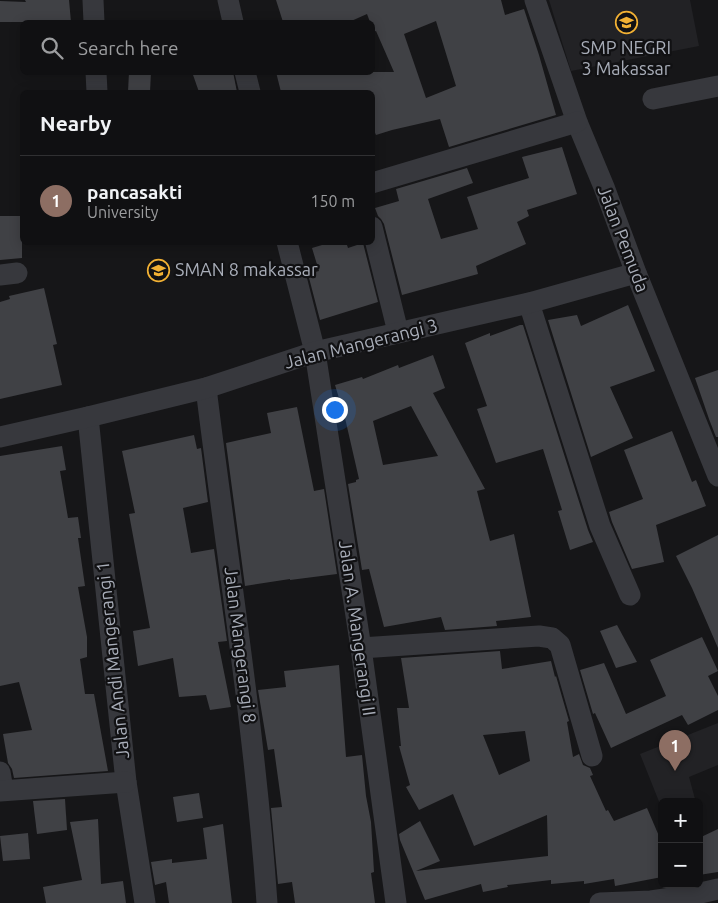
<!DOCTYPE html>
<meta charset="utf-8">
<style>
:root{--surface:#101012;--page:#1e1e20;--text:#f1f3f6;--muted:#9c9d9f;--line:#303032;--accent:#f2b134}
body{margin:0;font-family:Ubuntu,sans-serif;background:var(--page);color:var(--text)}
.controls{position:absolute;right:15px;bottom:15px;display:grid;overflow:hidden;border-radius:8px;box-shadow:0 2px 12px #0003}
.controls button{width:45px;height:45px;display:grid;place-items:center;padding:0;border:0;border-bottom:1px solid var(--line);background:var(--surface);color:var(--text);font:25px sans-serif}
.you{position:absolute;left:334px;top:409px;width:18px;height:18px;margin:-12px;border:4px solid #fff;border-radius:50%;background:#1a73e8;box-shadow:0 0 0 8px #1a73e833}
.badge{display:grid;place-items:center;width:32px;height:32px;border-radius:50%;background:var(--accent);color:#fff;font-size:16px;font-weight:700}
.pin{position:absolute;translate:-50% -41px;filter:drop-shadow(0 1px 2px #0008)}
.pin::after{content:'';position:absolute;top:26px;width:18px;height:15px;background:inherit;clip-path:polygon(0 0,100% 0,50% 100%)}
.list{margin:0;padding:0;list-style:none}
h2{display:flex;justify-content:space-between;align-items:center;height:65px;margin:0;padding:0 20px;font-size:21px}
h2 small{font-size:16px;font-weight:400;color:var(--muted)}
.list li{display:grid;grid-template-columns:32px 1fr auto;gap:15px;align-items:center;box-sizing:border-box;height:90px;padding:0 20px;border-top:1px solid var(--line)}
.list b{display:block;font-size:19px;white-space:nowrap}
.list p{margin:0;font-size:16px;white-space:nowrap;color:var(--muted)}
.list em{font-size:16px;font-style:normal;color:var(--muted)}
.icon{flex:none;width:28px;height:28px;fill:none;stroke:currentColor;stroke-width:2;stroke-linecap:round;stroke-linejoin:round}
.map{position:relative;flex:none;width:718px;height:903px;overflow:hidden}
.search{position:absolute;background:var(--surface);box-shadow:0 2px 12px #0003;left:20px;top:20px;width:355px;height:55px;display:flex;align-items:center;gap:12px;box-sizing:border-box;padding:0 18px;border-radius:8px;color:var(--muted);font-size:19px}
.panel{position:absolute;background:var(--surface);box-shadow:0 2px 12px #0003;left:20px;top:90px;width:355px;height:155px;border-radius:8px}
.map>svg:first-child{display:block}
.built{fill:#222225}
.building{fill:#404145;fill-rule:evenodd}
.lines{fill:none;stroke-linecap:round;stroke-linejoin:round}
.minor{stroke:#37383d;stroke-width:21}
.labels{text-anchor:middle;stroke-width:4.5;stroke-linejoin:round;paint-order:stroke}
.poi-label{font-size:18px;fill:#a8adb8;stroke:#111113}
.street-label{font-size:18px;fill:#a8adb8;stroke:#111113}
</style>
<div class="map">
<svg width="718" height="903" viewBox="0 0 718 903">
<rect width="100%" height="100%" fill="#161618"/>
<g class="built">
<polygon points="549,0 690,0 699,46 571,71"/>
<polygon points="718,723 718,765 689,777 695,799 688,802 662,802 662,809 640,754"/>
</g>
<g class="building">
<polygon points="25,0 69,0 71,22 0,22 0,1 26,2"/>
<path d="M276 0H501L505 15 524 9 539 55 556 115 449 147 440 119 392 130 376 135 372 126V92H281L276 72H394L376 31 373 32 372 22H370L367 14 349 22H283ZM436 21 456 86 426 98 404 34Z"/>
<polygon points="129,72 151,72 150,92 128,92"/>
<polygon points="192,72 233,72 237,92 199,92"/>
<polygon points="562,147 577,194 527,210 529,216 517,222 526,244 476,266 478,274 402,295 384,224 381,219 378,216 375,208 399,201 396,189 467,168 473,183 428,199 441,239 478,229 467,197 529,178 522,157"/>
<polygon points="0,216 22,216 22,258 0,260"/>
<polygon points="332,242 346,242 348,248 363,243 378,302 320,320 308,274 319,271 312,248"/>
<polygon points="44,288 57,344 53,345 62,385 0,399 0,302 10,299 9,296"/>
<polygon points="628,305 655,371 610,387 633,438 591,457 548,320 577,315 581,326"/>
<polygon points="520,325 523,325 588,530 593,542 570,550 558,511 562,510 543,449 496,463 477,409 487,406 465,343 490,333 490,336"/>
<path d="M433 355 445 388 433 393 485 489 477 491 490 541 514 534 531 617 496 621 497 626 445 630 441 617 384 627 369 569 362 570 348 484 356 482V480L359 479 345 418 335 385 362 377 363 379 398 365 399 368ZM411 406 438 456 383 465 373 421Z"/>
<polygon points="718,370 718,437 716,437 709,419 695,378"/>
<polygon points="297,407 314,491 324,489 337,574 290,580 290,579 245,586 226,443 271,433 267,413"/>
<polygon points="672,431 692,482 696,480 706,506 656,525 664,562 632,569 612,522 609,512 643,499 624,450"/>
<polygon points="194,435 197,449 201,448 208,502 183,508 191,553 214,549 227,641 218,642 231,707 210,710 206,695 179,697 173,658 138,666 133,631 150,628 129,514 135,513 122,451"/>
<polygon points="62,446 66,470 60,471 68,518 78,517 81,538 78,538 85,586 78,587 87,637 87,657 80,659 85,694 94,694 108,771 14,778 12,769 8,763 3,734 32,730 19,682 0,686 0,456"/>
<polygon points="718,535 718,648 692,588 676,556"/>
<polygon points="617,625 637,662 616,668 600,631"/>
<polygon points="702,637 718,671 708,676 718,696 718,710 688,725 682,715 611,748 595,713 593,714 580,670 604,663 626,714 666,696 650,660"/>
<path d="M500 651 502 669 551 661 555 677 556 676 569 721 567 722 573 757 579 754 583 765 590 768 593 775 590 776 606 811 608 810 614 821 647 808 662 843V877L615 886 614 879 584 884V881L551 884V880L507 885 508 887 483 892 481 884 425 900 400 840 399 834 420 821 440 861 416 871 548 856 547 815 474 846 453 794 419 810 406 787 410 785 399 746H401L397 708H409L401 658ZM525 731 530 761 499 775 483 735Z"/>
<polygon points="339,665 346,757 362,755 366,796 371,822 374,872 371,873 375,903 295,903 292,882 278,884 271,808 282,807 274,749 268,750 258,690 286,687 284,671"/>
<polygon points="199,793 203,818 177,822 173,797"/>
<polygon points="65,799 67,830 37,834 33,801"/>
<polygon points="98,819 101,884 123,881 126,903 46,903 43,887 82,880 70,822"/>
<polygon points="223,824 232,903 169,903 166,882 155,885 151,862 172,859 172,863 207,859 203,828"/>
<polygon points="718,829 718,872 699,875 699,838"/>
<polygon points="28,833 30,859 3,861 0,836"/>
</g>
<g class="lines">
<g class="minor">
<polyline points="93,0 94,22"/>
<polyline points="228,0 233,22"/>
<polyline points="535,0 577,122 604,187 636,273 718,476"/>
<polyline points="96,72 97,92"/>
<polyline points="245,72 250,92"/>
<polyline points="653,99 718,86"/>
<polyline points="372,183 577,122"/>
<polyline points="372,227 398,332"/>
<polyline points="287,242 315,352 361,648 396,903"/>
<polyline points="0,275 17,273"/>
<polyline points="529,303 600,526 630,595"/>
<path d="M206 388C227 559 255 730 267 903"/>
<polyline points="88,417 126,782 145,903"/>
<polyline points="0,437 88,417 206,388 315,352 529,303 636,273"/>
<polyline points="361,648 539,636 552,638 560,645 592,756"/>
<polyline points="0,772 3,790"/>
<polyline points="0,791 126,782"/>
<polyline points="600,903 651,901 692,895 718,889"/>
</g>
</g>
<defs>
<symbol id="school-ring" viewBox="-11 -11 22 22"><circle r="9.5" fill="#111113" stroke="#f2b134" stroke-width="1.5"/><path d="M0-5L7-2L0 1L-7-2ZM-4 1L0 2.5L4 1V4Q0 6-4 4Z" fill="#f2b134"/></symbol>
</defs>
<g fill-rule="evenodd">
<use href="#school-ring" x="614" y="10" width="25" height="25"/>
<use href="#school-ring" x="146" y="258" width="25" height="25"/>
</g>
<g class="labels">
<g class="poi-label">
<text x="626" y="54">SMP NEGRI<tspan x="626" dy="21">3 Makassar</tspan></text>
<text x="175" y="276" text-anchor="start">SMAN 8 makassar</text>
</g>
<g class="street-label">
<text transform="translate(623 239) rotate(69)" y="6">Jalan Pemuda</text>
<text transform="translate(361 344) rotate(-14)" y="6">Jalan Mangerangi 3</text>
<text transform="translate(357 628) rotate(82)" y="6">Jalan A. Mangerangi II</text>
<text transform="translate(240 645) rotate(83)" y="6">Jalan Mangerangi 8</text>
<text transform="translate(113 660) rotate(-96)" y="6">Jalan Andi Mangerangi 1</text>
</g>
</g>
</svg>
<div class="controls">
<button>+</button>
<button>−</button>
</div>
<div class="you"></div>
<div class="pin badge" style="left:675px;top:771px;background:#8d6e63">1</div>
<div class="search"><svg class="icon" aria-label="search" viewBox="0 0 24 24"><circle cx="10" cy="10" r="6"/><path d="M15 15l6 6"/></svg>Search here</div>
<section class="panel">
<h2>Nearby<small></small></h2>
<ul class="list">
<li><span class="badge" style="background:#8d6e63">1</span><div><b>pancasakti</b><p>University</p></div><em>150 m</em></li>
</ul>
</section>
</div>
